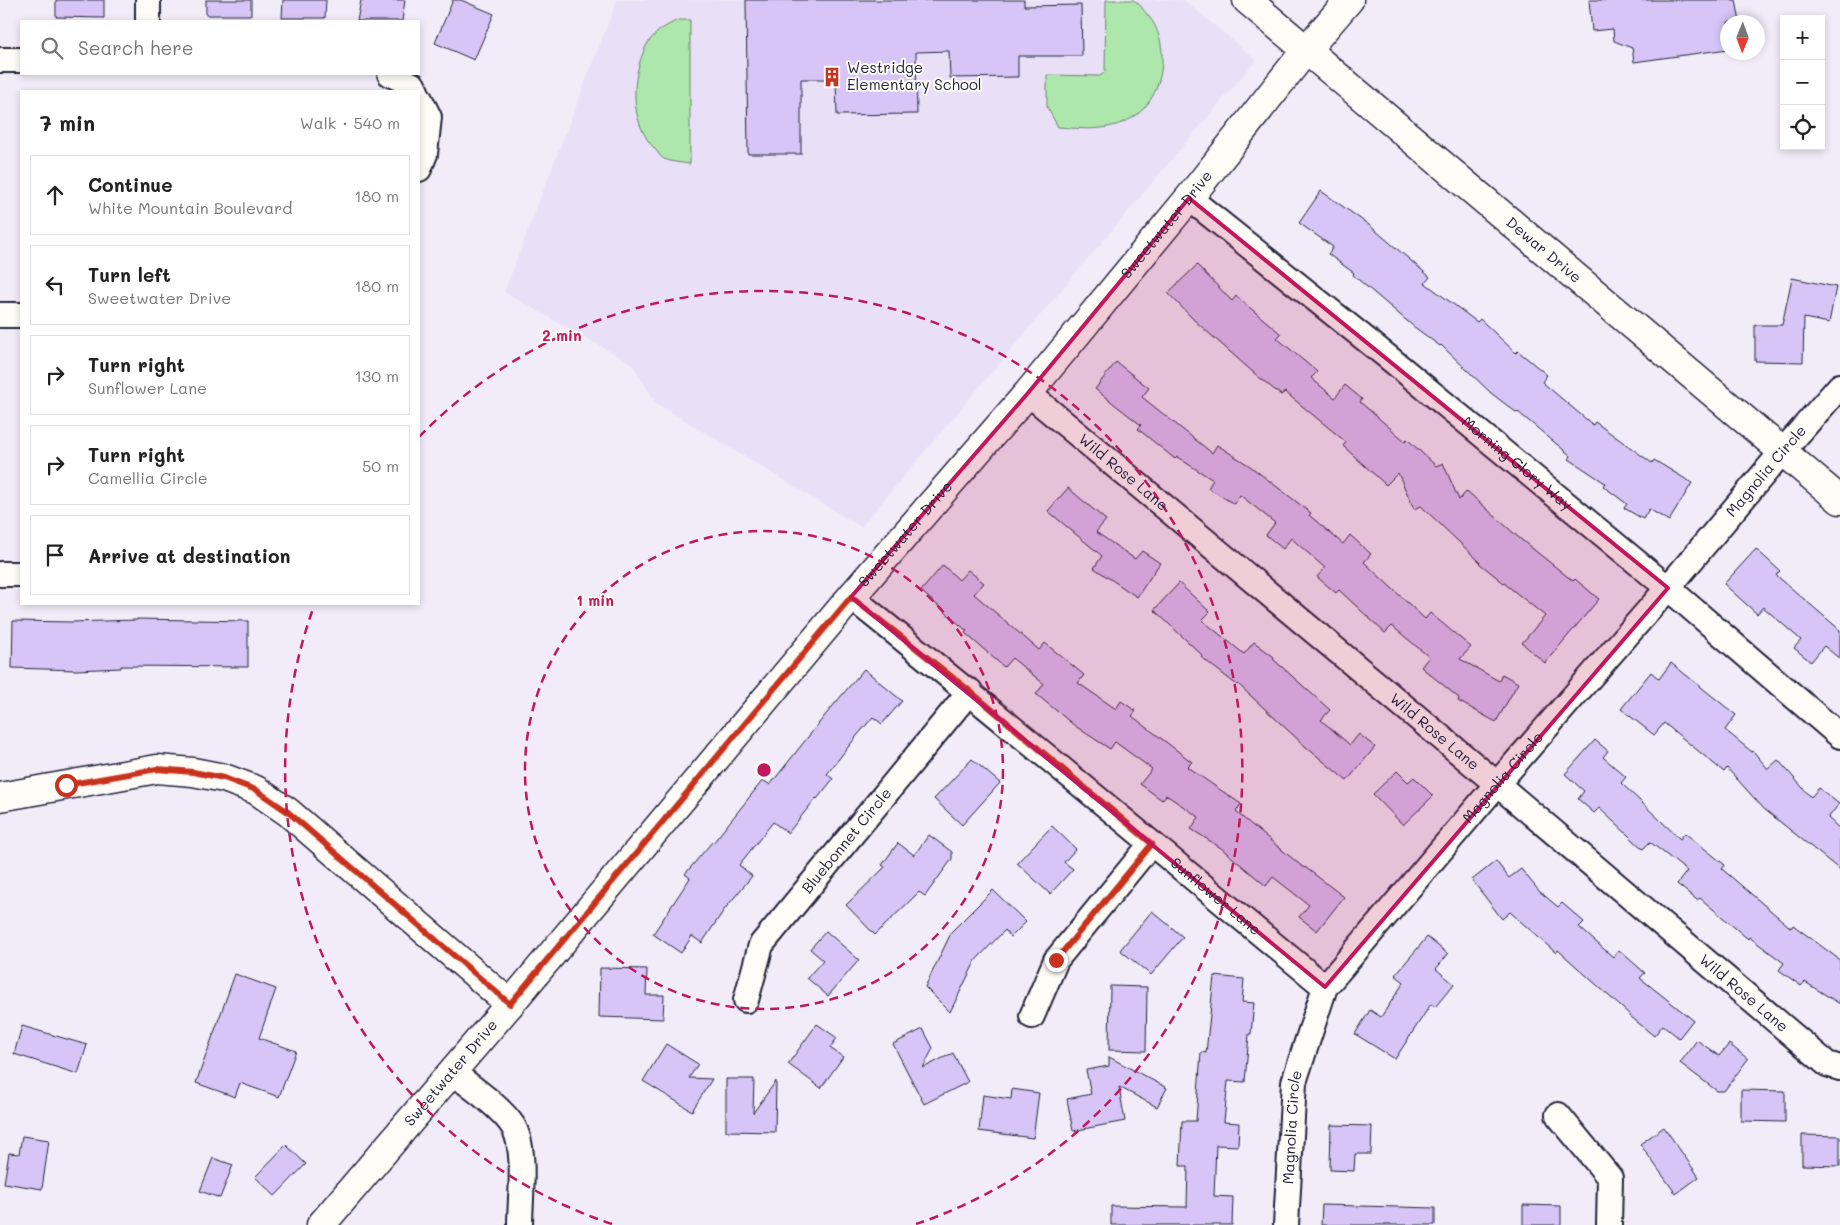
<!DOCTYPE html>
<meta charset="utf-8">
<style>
:root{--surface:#fff;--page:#f6f6f6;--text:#222;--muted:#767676;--line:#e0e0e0}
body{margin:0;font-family:Mali,sans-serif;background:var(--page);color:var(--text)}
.controls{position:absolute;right:15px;top:15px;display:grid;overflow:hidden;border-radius:0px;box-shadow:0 2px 8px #0003}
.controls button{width:45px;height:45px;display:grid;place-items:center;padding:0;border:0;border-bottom:1px solid var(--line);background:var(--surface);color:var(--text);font:25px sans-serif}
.compass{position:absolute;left:1720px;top:15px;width:45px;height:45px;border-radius:50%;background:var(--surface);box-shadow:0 2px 8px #0003;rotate:181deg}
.stop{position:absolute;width:15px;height:15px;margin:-11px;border:4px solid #c8321e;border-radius:50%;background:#fff}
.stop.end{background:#c8321e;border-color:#fff;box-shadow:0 1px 5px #0008}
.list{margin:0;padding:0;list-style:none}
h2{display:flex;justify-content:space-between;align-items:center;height:65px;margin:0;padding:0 20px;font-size:21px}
h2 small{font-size:16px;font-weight:400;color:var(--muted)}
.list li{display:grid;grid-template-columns:32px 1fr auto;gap:15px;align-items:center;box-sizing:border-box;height:80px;margin:0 10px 10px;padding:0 10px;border:1px solid var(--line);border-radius:0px}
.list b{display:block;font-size:19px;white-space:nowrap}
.list p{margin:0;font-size:16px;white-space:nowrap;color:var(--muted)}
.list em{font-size:16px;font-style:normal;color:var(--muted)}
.icon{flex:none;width:28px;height:28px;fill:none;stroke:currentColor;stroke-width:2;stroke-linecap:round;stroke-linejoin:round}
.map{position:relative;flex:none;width:1840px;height:1225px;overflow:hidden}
.search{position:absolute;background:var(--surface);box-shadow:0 2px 8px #0003;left:20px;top:20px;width:400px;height:55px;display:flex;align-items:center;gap:12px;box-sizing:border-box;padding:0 18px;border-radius:0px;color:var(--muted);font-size:19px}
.panel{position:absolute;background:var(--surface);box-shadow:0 2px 8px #0003;left:20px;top:90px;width:400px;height:515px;border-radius:0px}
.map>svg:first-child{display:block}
.built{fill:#e9e0f7}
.green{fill:#aee7ab;stroke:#688473}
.building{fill:#d6c5f6;stroke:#22223b}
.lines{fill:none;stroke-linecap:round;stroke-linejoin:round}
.minor-casing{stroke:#22223b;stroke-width:28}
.tertiary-casing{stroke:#22223b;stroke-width:31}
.minor{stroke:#fdfcf7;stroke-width:24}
.tertiary{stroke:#fdfcf7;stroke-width:28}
.route{stroke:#c8321e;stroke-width:6}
.marked{fill:#c2185b;fill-opacity:0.2;stroke:#c2185b;stroke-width:4;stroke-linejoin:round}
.ring{fill:none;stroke:#c2185b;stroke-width:2.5;stroke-dasharray:9 6}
.labels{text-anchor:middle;stroke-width:4;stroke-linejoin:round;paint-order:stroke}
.poi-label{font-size:15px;fill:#22223b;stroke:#fdfcf7;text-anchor:start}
.street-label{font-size:15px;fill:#22223b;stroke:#fdfcf7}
.centre{fill:#c2185b;stroke:#fdfcf7;stroke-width:2.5}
.ring-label{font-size:15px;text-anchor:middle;font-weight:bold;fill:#c2185b;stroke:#fdfcf7;stroke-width:4;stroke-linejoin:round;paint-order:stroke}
</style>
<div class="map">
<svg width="1840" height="1225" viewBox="0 0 1840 1225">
<rect width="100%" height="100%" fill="#f1ecf7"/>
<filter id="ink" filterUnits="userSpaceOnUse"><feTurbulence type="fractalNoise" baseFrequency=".02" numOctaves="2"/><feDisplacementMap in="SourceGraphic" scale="10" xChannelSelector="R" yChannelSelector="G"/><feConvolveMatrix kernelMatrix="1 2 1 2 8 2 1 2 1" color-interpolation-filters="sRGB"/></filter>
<g filter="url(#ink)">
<polygon class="built" points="617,0 1184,0 1256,60 861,527 656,403 631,363 504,292"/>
<g class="green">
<path d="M1106 0C1114 0 1126 0 1133 0 1138 2 1143 9 1146 13 1149 17 1153 21 1155 26 1170 55 1161 101 1132 118 1108 132 1084 129 1058 127L1047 107V75L1100 76 1105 72Z"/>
<path d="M678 20H690V164C683 163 671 162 664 159 660 157 657 151 654 148 629 121 631 77 646 46 653 33 665 26 678 20Z"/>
</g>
<g class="building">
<polygon points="56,0 104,0 104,18 56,17"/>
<rect x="206" y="0" width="45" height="15"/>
<polygon points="283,0 326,0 325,18 282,18"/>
<polygon points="361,0 405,0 402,21 357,21"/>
<polygon points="453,0 461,0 494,14 474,60 435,43"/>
<polygon points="746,0 1024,0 1024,6 1081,5 1082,56 1018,56 1018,77 950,78 949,51 916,52 917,114 837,115 836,79 801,79 801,154 748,154"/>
<polygon points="1589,0 1736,0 1740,22 1728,22 1728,49 1634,62 1632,48 1614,41 1613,29 1592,31"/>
<polygon points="1321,191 1369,225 1430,277 1425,283 1477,322 1480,319 1516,353 1518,351 1547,375 1542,382 1593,425 1595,422 1652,463 1654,460 1692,483 1669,521 1649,509 1643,519 1624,508 1627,504 1603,486 1605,483 1569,459 1571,456 1518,412 1517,413 1491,393 1441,345 1440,346 1413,326 1353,275 1354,273 1328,254 1333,247 1299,223"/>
<polygon points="1197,265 1232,301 1236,296 1281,334 1277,338 1317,372 1311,378 1335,398 1345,385 1362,399 1360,402 1405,441 1407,439 1436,466 1443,463 1459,500 1467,491 1518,537 1573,581 1575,579 1599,599 1545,663 1522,643 1545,616 1479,563 1480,562 1421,506 1414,509 1398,473 1386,485 1343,446 1346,442 1285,392 1281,395 1254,373 1194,320 1168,293"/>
<polygon points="1792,278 1836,287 1829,323 1804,318 1803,362 1755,361 1755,325 1782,325"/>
<polygon points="1116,362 1149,388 1142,397 1212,453 1217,445 1250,466 1311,513 1309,515 1343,544 1350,535 1371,554 1364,562 1425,619 1430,613 1471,647 1460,659 1499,681 1502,674 1518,683 1496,722 1458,701 1459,698 1421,667 1429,657 1392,626 1385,633 1339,590 1336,593 1317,577 1325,568 1291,538 1283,549 1266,535 1275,523 1240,495 1234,504 1208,488 1213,480 1177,457 1175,459 1138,429 1141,425 1095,389"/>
<polygon points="1068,488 1106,520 1096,532 1135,559 1142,551 1160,563 1137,597 1094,568 1102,556 1048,511"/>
<polygon points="1756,549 1780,571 1776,575 1840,630 1840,659 1824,646 1811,662 1794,648 1801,640 1763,607 1757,614 1724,584"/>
<polygon points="943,565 959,580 968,570 984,583 974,594 1039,650 1045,643 1084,675 1078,683 1116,709 1121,701 1136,711 1132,716 1192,762 1187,767 1241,804 1236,812 1304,868 1305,867 1344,897 1317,931 1299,917 1309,905 1273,877 1266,886 1221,848 1191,829 1199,817 1166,795 1162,800 1140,784 1152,769 1115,742 1110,749 1075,726 1036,694 1044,684 1012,658 1004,667 965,633 967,631 921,591"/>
<polygon points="1179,583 1210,612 1202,620 1244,654 1254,642 1274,657 1273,659 1330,710 1321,720 1350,745 1359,734 1375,747 1347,781 1306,747 1238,684 1237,685 1201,657 1202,655 1154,610"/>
<polygon points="137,619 248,621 248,667 121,666 121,668 76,670 12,668 13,621 71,622 137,620"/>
<polygon points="1671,663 1736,715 1725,730 1752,752 1753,751 1768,769 1778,760 1811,797 1819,788 1839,804 1828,818 1840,829 1840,870 1764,809 1727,768 1724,772 1664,723 1654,735 1621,709 1651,672 1659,679"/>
<polygon points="864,669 902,701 882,724 873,717 856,737 827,774 833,779 817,799 816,798 788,833 773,822 739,865 752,876 724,910 702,943 692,936 681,953 653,934 690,878 685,874 712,842 713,843 763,780 770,785 827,713"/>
<polygon points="1595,740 1608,751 1603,757 1626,777 1621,783 1680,839 1685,833 1725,865 1722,869 1791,928 1793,925 1840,960 1840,1004 1805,982 1801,986 1779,970 1784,963 1749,937 1748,939 1700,898 1697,900 1677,884 1687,871 1650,842 1643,849 1599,808 1594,813 1578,799 1584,791 1565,774"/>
<polygon points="972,759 1000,783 962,825 934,799"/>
<polygon points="1397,771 1408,782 1414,777 1433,796 1403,825 1373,794"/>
<polygon points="1052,826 1076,849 1064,862 1073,869 1050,894 1017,863"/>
<polygon points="929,835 952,852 952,859 925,896 919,892 875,935 846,905 885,867 882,865 898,843 914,855"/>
<polygon points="1496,861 1509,878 1521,869 1539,891 1558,907 1562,903 1584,922 1579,927 1613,957 1619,950 1645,973 1640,978 1693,1020 1679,1038 1663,1025 1654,1036 1630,1016 1630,1015 1558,950 1556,953 1510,912 1502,919 1472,880"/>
<polygon points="993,890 1026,922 1011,937 1005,930 976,960 950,1012 925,987 952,931"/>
<polygon points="1152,911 1183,937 1151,975 1120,950"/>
<polygon points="826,931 859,960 828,996 807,978 823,960 810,949"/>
<polygon points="1427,937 1448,954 1436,969 1454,984 1435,1007 1431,1004 1395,1059 1355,1034 1370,1010 1381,1017 1404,982 1395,975"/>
<polygon points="600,968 647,969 646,995 664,995 663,1019 599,1017"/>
<polygon points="235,974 276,989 259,1038 296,1051 279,1097 240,1083 235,1097 196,1083"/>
<polygon points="1214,976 1244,979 1242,1002 1254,1003 1251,1034 1249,1034 1245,1082 1228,1081 1224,1122 1239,1123 1238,1146 1216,1145 1214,1196 1233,1197 1232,1225 1111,1225 1111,1206 1187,1207 1188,1166 1180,1166 1182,1121 1196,1121 1201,1052 1206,1053"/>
<polygon points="1110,986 1147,987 1146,1051 1109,1050"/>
<polygon points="817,1024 837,1038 830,1048 843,1057 821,1088 788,1064"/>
<polygon points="22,1026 87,1045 78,1074 14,1054"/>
<polygon points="923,1029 933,1048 923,1068 953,1053 968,1082 924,1104 893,1044"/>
<polygon points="1697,1040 1719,1056 1729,1044 1748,1059 1724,1091 1717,1091 1680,1063"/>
<polygon points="666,1044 698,1064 689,1078 712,1079 692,1111 643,1081"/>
<polygon points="1109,1057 1167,1088 1157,1107 1119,1087 1125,1121 1073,1131 1067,1099 1091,1094 1086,1070 1109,1066"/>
<polygon points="726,1079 754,1079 753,1113 776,1081 775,1132 726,1131"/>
<polygon points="1012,1089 1039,1093 1033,1138 979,1131 983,1095 1011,1099"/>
<polygon points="1741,1090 1785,1091 1785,1122 1741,1121"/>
<polygon points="1331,1125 1372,1126 1371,1154 1355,1154 1354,1171 1330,1170"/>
<polygon points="1664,1127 1699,1177 1676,1194 1640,1144"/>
<polygon points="1802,1135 1840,1136 1840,1166 1802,1165"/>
<polygon points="22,1136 49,1140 42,1189 4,1183 9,1153 19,1154"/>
<polygon points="286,1145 306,1164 275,1196 255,1177"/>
<polygon points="213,1158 233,1165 220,1198 200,1191"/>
<polygon points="1322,1205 1435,1208 1435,1225 1321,1225"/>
<polygon points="1523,1205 1561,1206 1561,1225 1523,1225"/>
</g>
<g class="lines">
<defs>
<g id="minor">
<polyline points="148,0 148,21"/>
<polyline points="0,60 21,60"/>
<polyline points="390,74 413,85 416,91"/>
<polyline points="419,97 429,117 425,154 419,169"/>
<path id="s1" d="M1189 198 1389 358 1668 588 1840 736"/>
<polyline points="0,315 21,315"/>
<path id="s2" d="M1028 393 1497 784 1827 1064 1840 1068"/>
<polyline points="0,574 21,574"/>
<path id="s3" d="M851 597C1011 725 1167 857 1325 987"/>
<path id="s4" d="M746 1000 761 945 970 691"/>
<polyline points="1032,1016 1056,960 1151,844"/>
<path d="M452 1072C470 1086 501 1107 513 1126 527 1149 520 1198 520 1225"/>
<polyline points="1558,1115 1610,1178 1609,1225"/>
<path id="s5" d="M1286 1225 1294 1082 1325 987 1497 784 1668 588 1782 452 1840 386"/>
</g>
<g id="tertiary">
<path id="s6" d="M1247 0 1840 500"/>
<polyline points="0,797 157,769 193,772 224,778 256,790 288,812 510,1004"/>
<path id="s7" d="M321 1225 510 1004 851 597 1028 393 1189 198 1306 50 1349 0"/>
</g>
</defs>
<use href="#minor" class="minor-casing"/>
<use href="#tertiary" class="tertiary-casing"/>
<use href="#minor" class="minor"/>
<use href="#tertiary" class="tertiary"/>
</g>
</g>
<g class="lines" filter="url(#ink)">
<polyline class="route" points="66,785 157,769 193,772 224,778 256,790 288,812 510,1004 851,597 970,691 1152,844 1056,960"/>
</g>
<path class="marked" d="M1189 198 1668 588 1325 987 851 597 1028 393Z"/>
<g class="ring">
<circle cx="764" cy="770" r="239"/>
<path d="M612 1224A479 479 0 0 1 314 606M419 437A479 479 0 1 1 916 1224"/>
</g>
<defs>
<symbol id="building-bare" viewBox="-9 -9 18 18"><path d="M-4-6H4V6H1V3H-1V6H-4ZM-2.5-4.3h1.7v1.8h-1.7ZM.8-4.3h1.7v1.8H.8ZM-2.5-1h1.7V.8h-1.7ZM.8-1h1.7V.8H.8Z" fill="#c8321e" stroke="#fdfcf7" stroke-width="2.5" paint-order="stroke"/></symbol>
</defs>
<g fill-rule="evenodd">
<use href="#building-bare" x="818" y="63" width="28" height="28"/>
</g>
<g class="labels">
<g class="poi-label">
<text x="847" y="73">Westridge<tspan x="847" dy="17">Elementary School</tspan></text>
</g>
<g class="street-label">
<text dy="5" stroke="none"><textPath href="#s7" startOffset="1310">Sweetwater Drive</textPath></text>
<text dy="5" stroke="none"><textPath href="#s6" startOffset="388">Dewar Drive</textPath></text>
<text dy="5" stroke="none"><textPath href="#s1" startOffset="422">Morning Glory Way</textPath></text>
<text dy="5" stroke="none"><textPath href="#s5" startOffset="922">Magnolia Circle</textPath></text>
<text dy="5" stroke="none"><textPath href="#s2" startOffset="124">Wild Rose Lane</textPath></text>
<text dy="5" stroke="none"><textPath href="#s7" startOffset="905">Sweetwater Drive</textPath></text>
<text dy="5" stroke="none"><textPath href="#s2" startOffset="529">Wild Rose Lane</textPath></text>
<text dy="5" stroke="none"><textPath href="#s5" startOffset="518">Magnolia Circle</textPath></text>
<text dy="5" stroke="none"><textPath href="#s4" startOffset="192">Bluebonnet Circle</textPath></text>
<text dy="5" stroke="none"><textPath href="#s3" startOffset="472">Sunflower Lane</textPath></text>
<text dy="5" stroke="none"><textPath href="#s2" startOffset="934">Wild Rose Lane</textPath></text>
<text dy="5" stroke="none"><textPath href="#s7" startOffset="200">Sweetwater Drive</textPath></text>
<text dy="5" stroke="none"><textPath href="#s5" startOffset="98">Magnolia Circle</textPath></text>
</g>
</g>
<circle cx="764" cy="770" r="8" class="centre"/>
<g class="ring-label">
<text x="562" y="341">2 min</text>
<text x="595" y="606">1 min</text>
</g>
</svg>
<div class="controls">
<button>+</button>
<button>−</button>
<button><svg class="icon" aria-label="locate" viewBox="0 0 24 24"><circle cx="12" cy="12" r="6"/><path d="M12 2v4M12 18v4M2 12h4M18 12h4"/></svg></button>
</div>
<svg class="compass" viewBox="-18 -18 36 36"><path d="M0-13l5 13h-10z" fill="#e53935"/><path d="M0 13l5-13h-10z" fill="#767676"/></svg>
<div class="stop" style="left:66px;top:785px"></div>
<div class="stop end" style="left:1056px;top:960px"></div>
<div class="search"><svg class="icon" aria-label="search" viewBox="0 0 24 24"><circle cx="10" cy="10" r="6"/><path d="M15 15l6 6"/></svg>Search here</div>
<section class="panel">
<h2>7 min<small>Walk · 540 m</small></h2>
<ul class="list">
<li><svg class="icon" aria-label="ahead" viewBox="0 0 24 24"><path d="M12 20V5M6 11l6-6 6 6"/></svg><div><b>Continue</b><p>White Mountain Boulevard</p></div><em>180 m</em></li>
<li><svg class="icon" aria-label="left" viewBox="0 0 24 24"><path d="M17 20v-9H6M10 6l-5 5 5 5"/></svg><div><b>Turn left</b><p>Sweetwater Drive</p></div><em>180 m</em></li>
<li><svg class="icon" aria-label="right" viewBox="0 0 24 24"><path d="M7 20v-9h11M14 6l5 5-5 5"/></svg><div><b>Turn right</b><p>Sunflower Lane</p></div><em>130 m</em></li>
<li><svg class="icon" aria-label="right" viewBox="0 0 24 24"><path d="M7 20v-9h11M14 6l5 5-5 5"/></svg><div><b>Turn right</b><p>Camellia Circle</p></div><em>50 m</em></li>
<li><svg class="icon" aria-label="arrive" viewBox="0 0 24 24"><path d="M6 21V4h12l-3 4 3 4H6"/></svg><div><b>Arrive at destination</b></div></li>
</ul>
</section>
</div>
